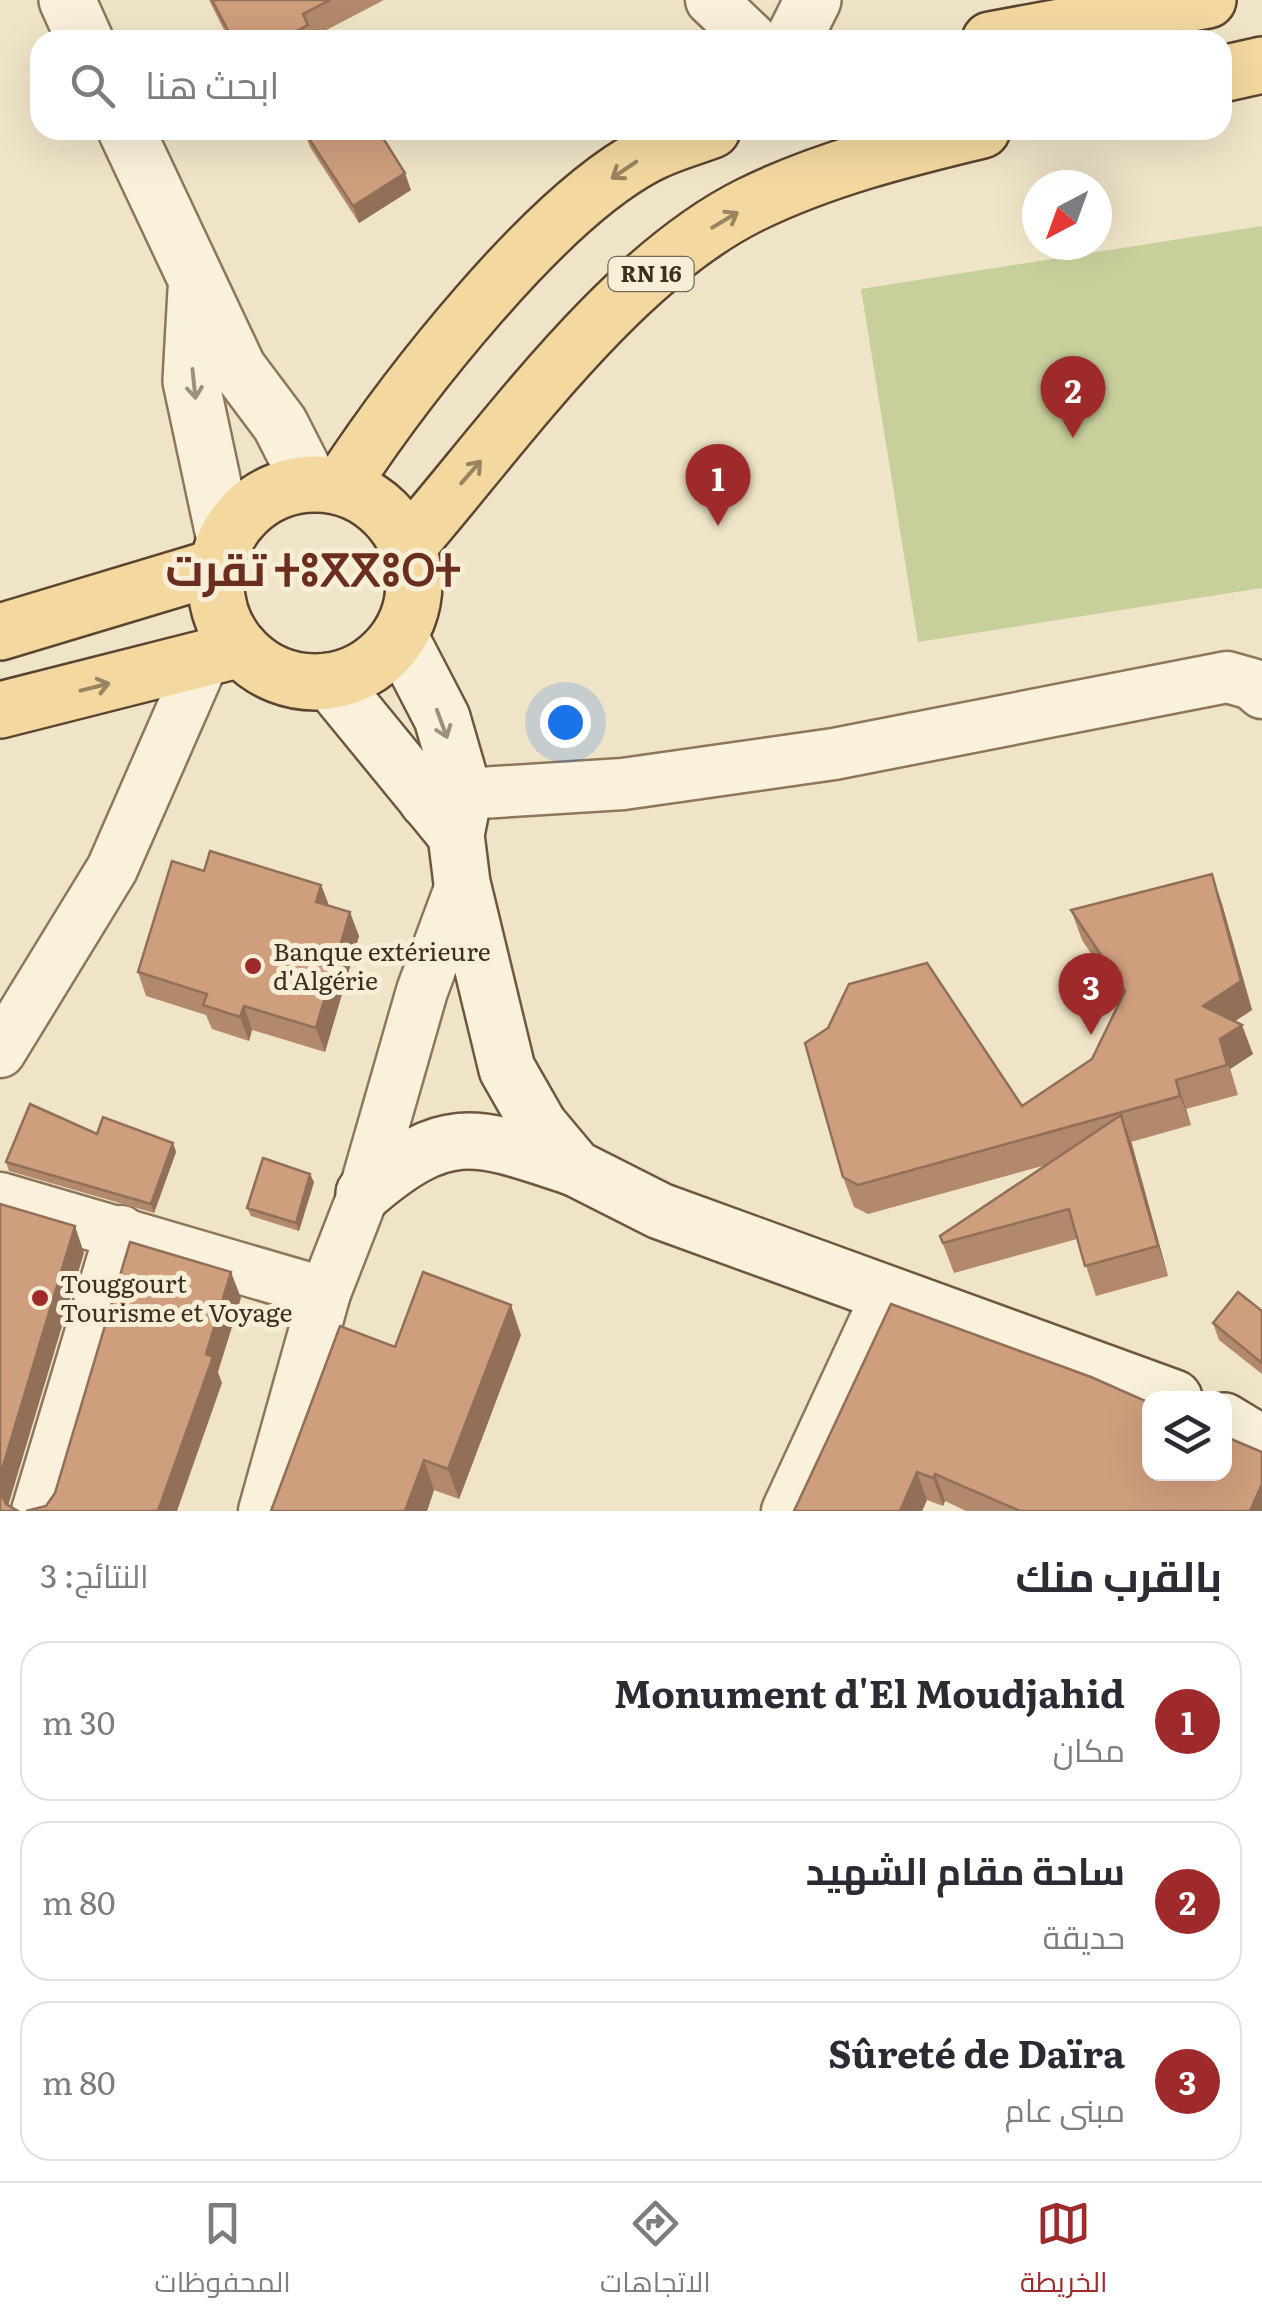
<!DOCTYPE html>
<html lang="ar">
<meta charset="utf-8">
<style>
:root{--surface:#fff;--page:#f7f7f7;--text:#2b2b33;--muted:#7c7c81;--line:#e1e1e2;--accent:#9e2a2b}
body{margin:0;font-family:Literata,Cairo,"Noto Sans Tifinagh",serif;background:var(--page);color:var(--text);direction:rtl}
.controls{position:absolute;right:30px;bottom:30px;display:grid;overflow:hidden;border-radius:20px;box-shadow:0 10px 40px #0002}
.controls button{width:90px;height:90px;display:grid;place-items:center;padding:0;border:0;border-bottom:2px solid var(--line);background:var(--surface);color:var(--text);font:50px sans-serif}
.compass{position:absolute;left:1022px;top:170px;width:90px;height:90px;border-radius:50%;background:var(--surface);box-shadow:0 10px 40px #0002;rotate:221deg}
.you{position:absolute;left:565px;top:722px;width:35px;height:35px;margin:-25px;border:8px solid #fff;border-radius:50%;background:#1a73e8;box-shadow:0 0 0 15px #1a73e833}
.badge{display:grid;place-items:center;width:65px;height:65px;border-radius:50%;background:var(--accent);color:#fff;font-size:32px;font-weight:700}
.pin{position:absolute;translate:-50% -82px;filter:drop-shadow(0 2px 5px #0008)}
.pin::after{content:'';position:absolute;top:52px;width:35px;height:30px;background:inherit;clip-path:polygon(0 0,100% 0,50% 100%)}
.list{margin:0;padding:0;list-style:none}
h2{display:flex;justify-content:space-between;align-items:center;height:130px;margin:0;padding:0 40px;font-size:42px}
h2 small{font-size:32px;font-weight:400;color:var(--muted)}
.list li{display:grid;grid-template-columns:65px 1fr auto;gap:30px;align-items:center;box-sizing:border-box;height:160px;margin:0 20px 20px;padding:0 20px;border:2px solid var(--line);border-radius:30px}
.list b{display:block;font-size:38px;white-space:nowrap}
.list p{margin:0;font-size:32px;white-space:nowrap;color:var(--muted)}
.list em{font-size:32px;font-style:normal;color:var(--muted)}
.icon{flex:none;width:55px;height:55px;fill:none;stroke:currentColor;stroke-width:2;stroke-linecap:round;stroke-linejoin:round}
.map{position:relative;flex:none;width:1262px;height:1511px;overflow:hidden;direction:ltr}
.search{position:absolute;background:var(--surface);box-shadow:0 10px 40px #0002;left:30px;right:30px;top:30px;height:110px;display:flex;align-items:center;gap:25px;box-sizing:border-box;padding:0 35px;border-radius:30px;color:var(--muted);font-size:38px}
.sheet{height:670px;background:var(--surface)}
nav{display:flex;justify-content:space-around;align-items:center;box-sizing:border-box;height:140px;border-top:2px solid var(--line);background:var(--surface);font-size:28px;color:var(--muted)}
nav a{display:grid;justify-items:center;gap:5px}
nav .on{color:var(--accent)}
.map>svg:first-child{display:block}
.green{fill:#c9cf9b}
.lines{fill:none;stroke-linecap:round;stroke-linejoin:round}
.minor-casing{stroke:#8d765c;stroke-width:55}
.tertiary-casing{stroke:#8d765c;stroke-width:60}
.secondary-casing{stroke:#6f573f;stroke-width:60}
.primary-casing{stroke:#5b4430;stroke-width:60}
.minor{stroke:#faf1dc;stroke-width:50}
.tertiary{stroke:#faf1dc;stroke-width:55}
.secondary{stroke:#faf1dc;stroke-width:55}
.primary{stroke:#f3d9a0;stroke-width:55}
.wall{fill:#b2896c}
.shaded-wall{fill:#916f58}
.building{fill:#cf9f7d;stroke:#916f58;stroke-width:2.5}
.oneway{stroke:#988460}
.oneway2{stroke:#9c907e}
.poi-dot{fill:#9e2a2b;stroke:#f7eed8;stroke-width:4}
.labels{text-anchor:middle;stroke-width:10;stroke-linejoin:round;paint-order:stroke}
.shield{fill:#f7eed8;stroke:#756857;stroke-width:2.5}
.shield-label{font-size:22px;font-weight:bold;fill:#3d2e20}
.poi-label{font-size:25px;fill:#3d2e20;stroke:#f7eed8;text-anchor:start}
.town-label{font-size:45px;font-weight:bold;fill:#6b2e1e;stroke:#f7eed8}
</style>
<div class="map">
<svg width="1262" height="1511" viewBox="0 0 1262 1511">
<rect width="100%" height="100%" fill="#f0e4c8"/>
<polygon class="green" points="1262,226 1262,588 918,642 861,289"/>
<g class="lines">
<defs>
<g id="minor">
<polyline points="711,0 753,40"/>
<polyline points="425,802 464,794 623,784 834,754 1227,677 1252,684 1262,693"/>
<polyline points="0,1052 112,869 204,659"/>
<polyline points="0,1198 325,1293"/>
<polyline points="37,1511 121,1231"/>
<polyline points="264,1511 325,1293 364,1193 422,991 462,883"/>
<polyline points="787,1511 888,1293"/>
</g>
<g id="tertiary">
<polyline points="67,0 85,40"/>
<polyline points="793,40 813,0"/>
<polyline points="126,130 238,368 280,424 310,483"/>
<polyline points="196,290 191,381 225,540"/>
</g>
<g id="secondary">
<polyline points="400,637 442,718 464,794 456,835 462,883 507,1069 539,1125 575,1168 660,1211 1174,1398"/>
<polyline points="330,681 456,835"/>
<path d="M364 1193C448 1121 476 1135 575 1168"/>
<polyline points="1224,1421 1262,1444"/>
</g>
<g id="primary">
<polyline points="990,40 1208,0"/>
<polyline points="1222,74 1262,65"/>
<circle cx="315" cy="583" r="99"/>
<path d="M341 486C406 387 544 209 647 155 667 144 691 138 712 130"/>
<path d="M408 546C504 435 619 270 750 205 823 169 903 149 982 130"/>
<polyline points="0,632 216,567"/>
<polyline points="0,710 241,649"/>
</g>
</defs>
<use href="#minor" class="minor-casing"/>
<use href="#tertiary" class="tertiary-casing"/>
<use href="#secondary" class="secondary-casing"/>
<use href="#primary" class="primary-casing"/>
<use href="#minor" class="minor"/>
<use href="#tertiary" class="tertiary"/>
<use href="#secondary" class="secondary"/>
<use href="#primary" class="primary"/>
</g>
<g class="wall">
<polygon points="209,0 384,0 313,37 314,40 229,40"/>
<polygon points="304,131 411,190 359,223 310,147"/>
<polygon points="321,885 329,906 359,936 325,1052 252,1030 249,1041 212,1029 206,1015 146,996 138,972"/>
<polygon points="1222,904 1252,1010 1235,1021 1253,1054 1230,1069 1238,1095 1186,1109 1191,1125 1131,1142 1168,1276 1096,1296 1077,1239 954,1273 940,1236 1046,1165 868,1214 854,1207 843,1177 1022,1106 1092,1059 1121,999 1082,940 1071,910"/>
<polygon points="97,1134 173,1143 176,1152 154,1213 9,1171 6,1162"/>
<polygon points="314,1182 299,1231 251,1216 247,1208"/>
<polygon points="891,1304 1262,1511 966,1511 945,1501 943,1506 927,1500 922,1511 794,1511"/>
<polygon points="1262,1311 1262,1374 1219,1340 1213,1323"/>
<polygon points="521,1335 459,1499 434,1490 427,1511 271,1511"/>
</g>
<g class="shaded-wall">
<polygon points="405,173 411,190 359,223 353,206"/>
<polygon points="1212,874 1222,904 1252,1010 1214,1035 1203,1006"/>
<polygon points="321,885 330,908 316,902"/>
<polygon points="350,912 359,936 325,1052 316,1028"/>
<polygon points="244,1006 252,1030 249,1041 240,1017"/>
<polygon points="1242,1025 1253,1054 1230,1069 1238,1095 1220,1039"/>
<polygon points="1176,1080 1186,1109 1191,1125 1180,1096"/>
<polygon points="1121,1115 1132,1144 1168,1276 1158,1246"/>
<polygon points="173,1143 176,1152 154,1213 151,1204"/>
<polygon points="310,1174 314,1182 299,1231 296,1223"/>
<polygon points="75,1226 84,1253 9,1503 9,1511 0,1492 0,1476"/>
<polygon points="231,1272 241,1298 218,1372 222,1383 177,1511 158,1511"/>
<polygon points="511,1305 521,1335 459,1499 448,1469"/>
<polygon points="424,1460 434,1490 427,1511 405,1511"/>
<polygon points="917,1472 927,1500 922,1511 900,1511"/>
<polygon points="935,1474 945,1501 943,1506 933,1478"/>
<polygon points="1262,1484 1262,1511 1250,1511"/>
</g>
<g class="building">
<polygon points="212,0 330,0 303,14 308,25 278,40 233,40"/>
<polygon points="378,130 405,173 353,206 304,131"/>
<polygon points="210,851 321,885 316,902 350,912 316,1028 244,1006 240,1017 203,1005 207,994 138,972 172,861 204,871"/>
<polygon points="1212,874 1241,981 1203,1006 1242,1025 1220,1039 1227,1065 1176,1080 1180,1096 858,1185 843,1177 805,1043 828,1028 849,984 927,963 1022,1106 1092,1059 1125,991 1071,910"/>
<polygon points="30,1104 97,1134 103,1117 173,1143 151,1204 6,1162"/>
<polygon points="1121,1115 1158,1246 1085,1266 1069,1209 943,1243 940,1236"/>
<polygon points="263,1158 310,1174 296,1223 247,1208"/>
<polygon points="0,1204 75,1226 0,1476"/>
<polygon points="130,1242 231,1272 206,1354 213,1357 158,1511 26,1511 46,1506 55,1493"/>
<polygon points="423,1272 511,1305 448,1469 424,1460 405,1511 271,1511 340,1326 395,1347"/>
<polygon points="1238,1292 1262,1311 1262,1363 1213,1323"/>
<polygon points="891,1304 1091,1377 1150,1403 1150,1474 1224,1474 1224,1436 1262,1452 1262,1484 1250,1511 1020,1511 935,1474 933,1478 917,1472 900,1511 794,1511"/>
<polygon points="0,1492 6,1504 18,1511 0,1511"/>
</g>
<defs><path id="oneway-shaft" d="M-6 0H5M1.5-3L5.5 0L1.5 3" fill="none" stroke-width="1.6" stroke-linecap="round" stroke-linejoin="round" transform="scale(2.5)"/></defs>
<g class="oneway">
<use href="#oneway-shaft" transform="translate(624 170) rotate(146)"/>
<use href="#oneway-shaft" transform="translate(725 220) rotate(-31)"/>
<use href="#oneway-shaft" transform="translate(471 472) rotate(-49)"/>
<use href="#oneway-shaft" transform="translate(95 687) rotate(-14)"/>
</g>
<g class="oneway2">
<use href="#oneway-shaft" transform="translate(194 384) rotate(84)"/>
<use href="#oneway-shaft" transform="translate(442 724) rotate(70)"/>
</g>
<g class="poi-dot">
<circle cx="253" cy="966" r="10"/>
<circle cx="40" cy="1298" r="10"/>
</g>
<g class="labels">
<rect class="shield" x="608.5" y="257" width="85" height="34" rx="8"/>
<g class="shield-label">
<text x="651" y="282">RN 16</text>
</g>
<g class="poi-label">
<text x="273" y="961">Banque extérieure<tspan x="273" dy="29">d'Algérie</tspan></text>
<text x="60" y="1293">Touggourt<tspan x="60" dy="29">Tourisme et Voyage</tspan></text>
</g>
<g class="town-label">
<text x="313" y="586">تقرت ⵜⵓⴳⴳⵓⵔⵜ</text>
</g>
</g>
</svg>
<div class="controls">
<button><svg class="icon" aria-label="layers" viewBox="0 0 24 24"><path d="M12 4l9 5-9 5-9-5zM3 14l9 5 9-5"/></svg></button>
</div>
<svg class="compass" viewBox="-18 -18 36 36"><path d="M0-13l5 13h-10z" fill="#e53935"/><path d="M0 13l5-13h-10z" fill="#7c7c81"/></svg>
<div class="you"></div>
<div class="pin badge" style="left:718px;top:526px">1</div>
<div class="pin badge" style="left:1073px;top:438px">2</div>
<div class="pin badge" style="left:1091px;top:1035px">3</div>
<div class="search"><svg class="icon" aria-label="search" viewBox="0 0 24 24"><circle cx="10" cy="10" r="6"/><path d="M15 15l6 6"/></svg>ابحث هنا</div>
</div>
<section class="sheet">
<h2>بالقرب منك<small>النتائج: 3</small></h2>
<ul class="list">
<li><span class="badge">1</span><div><b>Monument d'El Moudjahid</b><p>مكان</p></div><em>30 m</em></li>
<li><span class="badge">2</span><div><b>ساحة مقام الشهيد</b><p>حديقة</p></div><em>80 m</em></li>
<li><span class="badge">3</span><div><b>Sûreté de Daïra</b><p>مبنى عام</p></div><em>80 m</em></li>
</ul>
</section>
<nav>
<a class="on"><svg class="icon" aria-label="map" viewBox="0 0 24 24"><path d="M3 6l6-2 6 2 6-2v14l-6 2-6-2-6 2zM9 4v14M15 6v14"/></svg>الخريطة</a>
<a><svg class="icon" aria-label="directions" viewBox="0 0 24 24"><path d="M12 3l9 9-9 9-9-9zM9 14v-3h6M13 9l2 2-2 2"/></svg>الاتجاهات</a>
<a><svg class="icon" aria-label="saved" viewBox="0 0 24 24"><path d="M7 4h10v16l-5-4-5 4z"/></svg>المحفوظات</a>
</nav>
